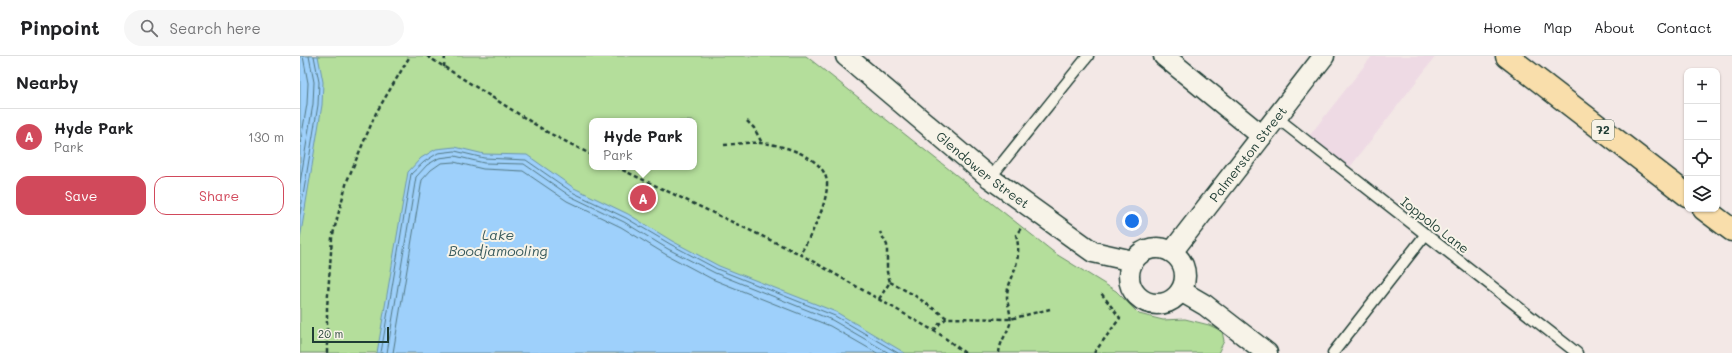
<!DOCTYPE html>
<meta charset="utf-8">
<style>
:root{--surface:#fff;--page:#f6f6f6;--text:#202124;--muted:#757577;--line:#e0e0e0;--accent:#d1495b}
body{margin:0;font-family:Mali,sans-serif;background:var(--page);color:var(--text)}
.controls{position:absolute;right:12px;top:12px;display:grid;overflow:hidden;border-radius:8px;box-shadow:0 1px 3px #0004}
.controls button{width:36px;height:36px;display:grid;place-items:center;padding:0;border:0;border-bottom:1px solid var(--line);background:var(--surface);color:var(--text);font:20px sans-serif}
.scale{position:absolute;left:12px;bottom:10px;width:77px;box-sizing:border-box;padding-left:4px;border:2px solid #1f3d34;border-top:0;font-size:11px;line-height:14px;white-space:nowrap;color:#1f3d34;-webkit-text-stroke:3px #f7f3e8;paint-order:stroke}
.you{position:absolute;left:832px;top:165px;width:14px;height:14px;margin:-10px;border:3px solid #fff;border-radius:50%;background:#1a73e8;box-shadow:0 0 0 6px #1a73e833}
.badge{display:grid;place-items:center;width:26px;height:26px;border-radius:50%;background:var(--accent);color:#fff;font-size:13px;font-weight:700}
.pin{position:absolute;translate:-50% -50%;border:2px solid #fff;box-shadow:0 1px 4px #0006}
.popup{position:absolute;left:289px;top:62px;width:108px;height:52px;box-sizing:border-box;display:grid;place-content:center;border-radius:8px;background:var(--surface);filter:drop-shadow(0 1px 3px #0005);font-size:13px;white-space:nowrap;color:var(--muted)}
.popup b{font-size:15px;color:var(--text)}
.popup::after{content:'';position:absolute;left:50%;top:100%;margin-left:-8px;border:8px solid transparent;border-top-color:var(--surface)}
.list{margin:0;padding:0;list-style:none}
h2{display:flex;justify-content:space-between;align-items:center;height:52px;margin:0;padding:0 16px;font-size:17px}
h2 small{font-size:13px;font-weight:400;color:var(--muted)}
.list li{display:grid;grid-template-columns:26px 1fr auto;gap:12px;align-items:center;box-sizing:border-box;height:56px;padding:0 16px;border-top:1px solid var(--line)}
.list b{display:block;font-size:15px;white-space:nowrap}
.list p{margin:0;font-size:13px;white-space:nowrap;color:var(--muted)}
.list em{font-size:13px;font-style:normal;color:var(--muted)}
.actions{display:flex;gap:8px;padding:12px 16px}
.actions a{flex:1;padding:9px 0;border:1px solid var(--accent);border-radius:12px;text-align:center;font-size:14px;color:var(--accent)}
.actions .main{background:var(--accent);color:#fff}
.icon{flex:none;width:22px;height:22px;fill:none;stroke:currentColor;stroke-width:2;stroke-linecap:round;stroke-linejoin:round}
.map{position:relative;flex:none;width:1432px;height:297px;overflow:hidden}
header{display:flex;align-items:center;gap:24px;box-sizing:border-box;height:56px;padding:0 20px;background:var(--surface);border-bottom:1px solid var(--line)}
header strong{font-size:19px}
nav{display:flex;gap:22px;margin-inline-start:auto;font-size:14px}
.search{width:280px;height:36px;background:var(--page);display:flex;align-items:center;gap:10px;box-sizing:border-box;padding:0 14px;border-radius:22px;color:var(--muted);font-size:15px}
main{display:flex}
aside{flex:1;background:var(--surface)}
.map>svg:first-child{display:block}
.built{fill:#eedae4}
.green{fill:#b4de9b;stroke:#6a8e68;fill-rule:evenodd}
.water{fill:#9ed0fb;stroke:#6b95ab}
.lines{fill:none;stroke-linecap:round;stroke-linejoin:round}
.shore{stroke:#527884;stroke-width:1}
.service-casing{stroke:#1f3d34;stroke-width:13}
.minor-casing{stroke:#1f3d34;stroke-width:23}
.primary-casing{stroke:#1f3d34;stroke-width:25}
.path{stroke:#1f3d34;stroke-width:2.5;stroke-dasharray:4 3;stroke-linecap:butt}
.service{stroke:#f7f3e8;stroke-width:10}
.minor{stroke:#f7f3e8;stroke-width:20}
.primary{stroke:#f9deab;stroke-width:22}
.labels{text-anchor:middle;stroke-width:4;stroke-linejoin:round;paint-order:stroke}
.shield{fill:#f7f3e8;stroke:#60746a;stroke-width:1}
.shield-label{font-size:12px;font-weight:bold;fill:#1f3d34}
.street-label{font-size:13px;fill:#1f3d34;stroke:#f7f3e8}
.water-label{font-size:14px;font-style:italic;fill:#385a5c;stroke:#f7f3e8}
</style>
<header>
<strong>Pinpoint</strong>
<div class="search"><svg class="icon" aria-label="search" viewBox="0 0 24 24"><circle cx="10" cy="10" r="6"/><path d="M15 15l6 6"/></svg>Search here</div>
<nav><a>Home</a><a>Map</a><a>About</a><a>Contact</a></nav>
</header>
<main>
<aside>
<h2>Nearby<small></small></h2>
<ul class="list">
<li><span class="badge">A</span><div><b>Hyde Park</b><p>Park</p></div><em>130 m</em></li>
</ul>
<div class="actions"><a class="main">Save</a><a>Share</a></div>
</aside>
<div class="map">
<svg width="1432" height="297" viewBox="0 0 1432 297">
<rect width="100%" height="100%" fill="#f3e8e6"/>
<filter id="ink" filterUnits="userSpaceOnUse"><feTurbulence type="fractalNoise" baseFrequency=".025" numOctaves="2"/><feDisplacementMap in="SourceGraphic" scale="8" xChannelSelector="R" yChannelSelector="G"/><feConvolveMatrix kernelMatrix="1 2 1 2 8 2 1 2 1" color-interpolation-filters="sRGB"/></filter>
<g filter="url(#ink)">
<polygon class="built" points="1072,0 1136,0 1047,115 1006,84"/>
<path class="green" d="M0 0H506L756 198 816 235 839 258 863 264 885 263 909 269 922 275 924 285 918 297H0ZM292 65H394V111H292Z"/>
<g class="water">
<polygon points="0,0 18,0 23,26 22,49 0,183"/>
<polygon points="155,91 184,98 227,99 274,132 328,158 372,185 419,210 536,256 605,297 77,297 108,116 121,102 136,93"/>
</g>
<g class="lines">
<g class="shore">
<polyline points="0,90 7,48 8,27 3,0"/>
<polyline points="0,127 13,48 14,26 9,0"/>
<polyline points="0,158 18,49 19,26 14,0"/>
<polyline points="81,297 111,118 124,106 138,97 155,95 184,102 226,104 272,136 326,162 370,188 417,213 535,260 598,297"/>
<polyline points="87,297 116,121 127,109 139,102 155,100 184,107 224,108 270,140 324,166 368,193 415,217 532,264 589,297"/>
<polyline points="93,297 122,124 131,114 141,107 154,106 183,113 223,115 267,145 321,171 365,198 412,223 530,270 577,297"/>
</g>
<defs>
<g id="service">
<polyline points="976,61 1277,297"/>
<polyline points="690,122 788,0"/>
<polyline points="1033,297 1126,178"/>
</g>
<g id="minor">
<path id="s1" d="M546 0 690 122 793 196 833 205"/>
<polyline points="864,0 962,80"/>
<circle cx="857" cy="220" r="28"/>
<path id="s2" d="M872 196 1024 0"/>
<polyline points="881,235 905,249 967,297"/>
</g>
<g id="primary">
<polyline points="1207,0 1387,139"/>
<polyline points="1404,153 1432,174"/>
</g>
</defs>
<use href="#service" class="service-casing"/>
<use href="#minor" class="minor-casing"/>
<use href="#primary" class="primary-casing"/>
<g class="path">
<polyline points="127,0 247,76 292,99"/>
<polyline points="144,11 145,0"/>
<polyline points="447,65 454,72 462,87"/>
<path d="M424 89C436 88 448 86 460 87 482 88 529 102 527 130 526 151 511 180 500 198"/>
<polyline points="316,111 500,198 641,279 665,297"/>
<polyline points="590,226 614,239 647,262"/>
<polyline points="579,243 590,226 587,216 587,189 580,176"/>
<polyline points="634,275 640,267 647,262 710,263 750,253"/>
<polyline points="27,297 27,252 32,182 47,125 76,57 110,0"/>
<path d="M699 297C700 285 707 278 710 268 712 258 707 249 707 240 707 232 711 225 713 219 718 205 720 193 716 179L721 172"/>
<polyline points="794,297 820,262 801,237"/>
</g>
<use href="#service" class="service"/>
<use href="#minor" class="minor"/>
<use href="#primary" class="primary"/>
</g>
</g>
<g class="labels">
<rect class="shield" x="1292" y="64" width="22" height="20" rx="3"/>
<g class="shield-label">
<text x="1303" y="78">72</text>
</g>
<g class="street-label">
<text dy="5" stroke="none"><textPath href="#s2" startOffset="124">Palmerston Street</textPath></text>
<text dy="5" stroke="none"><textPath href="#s1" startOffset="178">Glendower Street</textPath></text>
<text transform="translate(1135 169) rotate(38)" y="5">Ioppolo Lane</text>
</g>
<g class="water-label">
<text x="198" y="184">Lake<tspan x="198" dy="16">Boodjamooling</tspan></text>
</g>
</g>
</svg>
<div class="controls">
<button>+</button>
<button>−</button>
<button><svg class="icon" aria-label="locate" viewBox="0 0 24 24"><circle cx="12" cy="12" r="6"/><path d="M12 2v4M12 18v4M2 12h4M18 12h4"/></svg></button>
<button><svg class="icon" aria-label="layers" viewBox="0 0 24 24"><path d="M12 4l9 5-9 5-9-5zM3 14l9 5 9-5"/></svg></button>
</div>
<div class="scale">20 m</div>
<div class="you"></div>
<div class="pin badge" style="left:343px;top:142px">A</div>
<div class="popup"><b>Hyde Park</b>Park</div>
</div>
</main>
